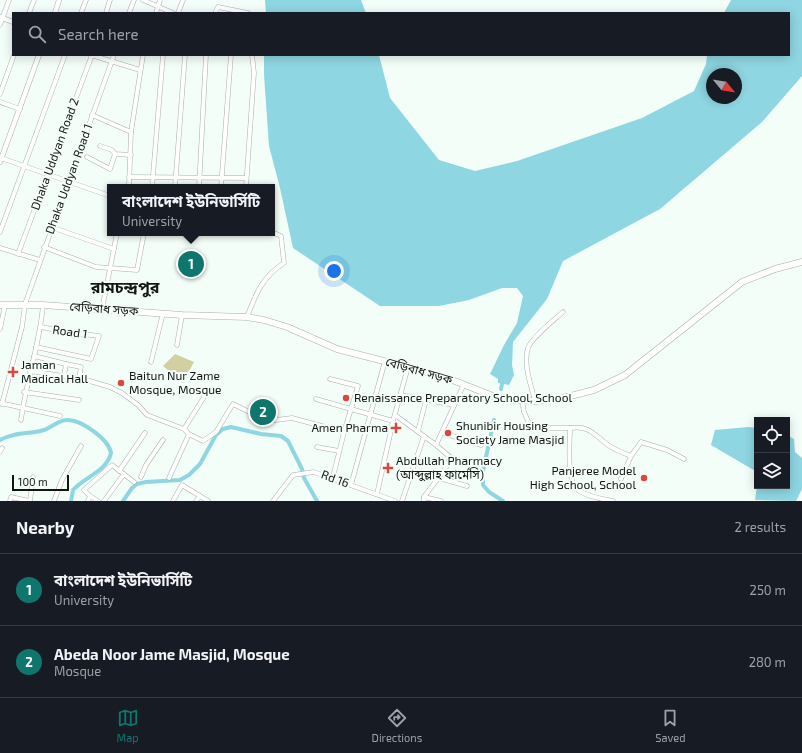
<!DOCTYPE html>
<meta charset="utf-8">
<style>
:root{--surface:#171b24;--page:#20242c;--text:#f1f3f6;--muted:#9ea1a6;--line:#363941;--accent:#0f766e}
body{margin:0;font-family:"Exo 2","Noto Sans Bengali",sans-serif;background:var(--page);color:var(--text)}
.controls{position:absolute;right:12px;bottom:12px;display:grid;overflow:hidden;border-radius:0px;box-shadow:0 2px 10px #0003}
.controls button{width:36px;height:36px;display:grid;place-items:center;padding:0;border:0;border-bottom:1px solid var(--line);background:var(--surface);color:var(--text);font:20px sans-serif}
.compass{position:absolute;left:706px;top:68px;width:36px;height:36px;border-radius:50%;background:var(--surface);box-shadow:0 2px 10px #0003;rotate:120deg}
.scale{position:absolute;left:12px;bottom:10px;width:57px;box-sizing:border-box;padding-left:4px;border:2px solid #131614;border-top:0;font-size:11px;line-height:14px;white-space:nowrap;color:#131614;-webkit-text-stroke:3px #f4fef8;paint-order:stroke}
.you{position:absolute;left:334px;top:271px;width:14px;height:14px;margin:-10px;border:3px solid #fff;border-radius:50%;background:#1a73e8;box-shadow:0 0 0 6px #1a73e833}
.badge{display:grid;place-items:center;width:26px;height:26px;border-radius:50%;background:var(--accent);color:#fff;font-size:13px;font-weight:700}
.pin{position:absolute;translate:-50% -50%;border:2px solid #fff;box-shadow:0 1px 4px #0006}
.popup{position:absolute;left:107px;top:184px;width:168px;height:52px;box-sizing:border-box;display:grid;place-content:center;border-radius:0px;background:var(--surface);filter:drop-shadow(0 1px 3px #0005);font-size:13px;white-space:nowrap;color:var(--muted)}
.popup b{font-size:15px;color:var(--text)}
.popup::after{content:'';position:absolute;left:50%;top:100%;margin-left:-8px;border:8px solid transparent;border-top-color:var(--surface)}
.list{margin:0;padding:0;list-style:none}
h2{display:flex;justify-content:space-between;align-items:center;height:52px;margin:0;padding:0 16px;font-size:17px}
h2 small{font-size:13px;font-weight:400;color:var(--muted)}
.list li{display:grid;grid-template-columns:26px 1fr auto;gap:12px;align-items:center;box-sizing:border-box;height:72px;padding:0 16px;border-top:1px solid var(--line)}
.list b{display:block;font-size:15px;white-space:nowrap}
.list p{margin:0;font-size:13px;white-space:nowrap;color:var(--muted)}
.list em{font-size:13px;font-style:normal;color:var(--muted)}
.icon{flex:none;width:22px;height:22px;fill:none;stroke:currentColor;stroke-width:2;stroke-linecap:round;stroke-linejoin:round}
.map{position:relative;flex:none;width:802px;height:501px;overflow:hidden}
.search{position:absolute;background:var(--surface);box-shadow:0 2px 10px #0003;left:12px;right:12px;top:12px;height:44px;display:flex;align-items:center;gap:10px;box-sizing:border-box;padding:0 14px;border-radius:0px;color:var(--muted);font-size:15px}
.sheet{height:196px;background:var(--surface)}
nav{display:flex;justify-content:space-around;align-items:center;box-sizing:border-box;height:56px;border-top:1px solid var(--line);background:var(--surface);font-size:11px;color:var(--muted)}
nav a{display:grid;justify-items:center;gap:2px}
nav .on{color:var(--accent)}
.map>svg:first-child{display:block}
.green{fill:#d2cfa2}
.water{fill:#8ed6e2;fill-rule:evenodd}
.lines{fill:none;stroke-linecap:round;stroke-linejoin:round}
.canal{stroke:#8ed6e2;stroke-width:4}
.minor-casing{stroke:#a6afa9;stroke-width:5}
.tertiary-casing{stroke:#a6afa9;stroke-width:5.5}
.trunk-casing{stroke:#a6afa9;stroke-width:7}
.minor{stroke:#fff;stroke-width:4}
.tertiary{stroke:#fff;stroke-width:4.5}
.trunk{stroke:#fff;stroke-width:6}
.poi-dot{fill:#d64840;stroke:#f4fef8;stroke-width:1.5}
.labels{text-anchor:middle;stroke-width:4;stroke-linejoin:round;paint-order:stroke}
.street-label{font-size:12px;fill:#131614;stroke:#f4fef8}
.poi-label{font-size:12px;fill:#131614;stroke:#f4fef8;text-anchor:start}
.district-label{font-size:16px;font-weight:bold;fill:#131614;stroke:#f4fef8}
</style>
<div class="map">
<svg width="802" height="501" viewBox="0 0 802 501">
<rect width="100%" height="100%" fill="#f4fef8"/>
<polygon class="green" points="175,354 194,362 183,383 163,366"/>
<g class="water">
<polygon points="265,0 361,0 366,13 266,13"/>
<path d="M731 0H802V76L762 122 660 209 563 261 547 299 513 342 512 365 514 375 509 385 498 383V379L490 374 504 345 517 323 523 296 517 288H502L469 300 439 306H380L293 248 280 188 269 146 264 75V55H379L390 98 439 160 475 171 517 161 642 118 694 91 706 64 707 55H789V13H724ZM712 74H736V98H712Z"/>
<polygon points="748,427 757,428 757,472 711,445 715,430"/>
<polygon points="787,435 794,439 795,452 802,458 802,489 796,501 755,500 757,485 757,486 787,486"/>
</g>
<g class="lines">
<g class="canal">
<polyline points="501,389 502,384"/>
<polyline points="494,420 483,471 483,485 489,492 503,501"/>
<path d="M0 440C17 431 28 435 44 430 52 427 59 420 67 420 80 419 109 439 111 453 107 471 85 477 73 490L71 501"/>
<polyline points="123,501 132,488 137,484 146,482 180,480 189,475 200,464 216,435 223,429 231,427 261,434 281,436 288,441 302,469 304,478 317,501"/>
</g>
<defs>
<g id="minor">
<polyline points="143,0 173,13"/>
<polyline points="29,13 34,0"/>
<polyline points="81,13 86,0"/>
<polyline points="106,13 110,0"/>
<polyline points="129,13 134,0"/>
<polyline points="156,13 160,0"/>
<polyline points="178,13 183,0"/>
<polyline points="215,13 218,7 248,13"/>
<polyline points="0,25 9,0"/>
<polyline points="91,55 140,70"/>
<polyline points="0,94 14,55"/>
<polyline points="0,102 20,109"/>
<polyline points="92,115 131,132"/>
<polyline points="100,146 112,150 115,154 131,155"/>
<polyline points="87,157 110,169 115,154"/>
<polyline points="1,158 110,196"/>
<polyline points="129,177 246,178"/>
<polyline points="129,187 131,132 143,55"/>
<polyline points="152,187 163,55"/>
<polyline points="175,187 185,55"/>
<polyline points="199,187 206,55"/>
<polyline points="221,187 231,55"/>
<polyline points="246,187 254,73 252,55"/>
<polyline points="51,227 114,249"/>
<polyline points="0,232 65,55"/>
<polyline points="44,247 96,267 137,270 144,233"/>
<polyline points="0,248 40,260"/>
<polyline points="18,254 92,55"/>
<polyline points="102,309 117,233"/>
<path d="M247 317C256 294 262 277 284 263L281 236 272 232"/>
<polyline points="0,329 5,305"/>
<polyline points="177,345 182,315"/>
<polyline points="36,347 91,359 99,336 66,332 41,327"/>
<polyline points="34,356 66,364 64,376"/>
<polyline points="151,362 163,313"/>
<polyline points="66,364 81,367 79,379"/>
<polyline points="30,371 83,379 110,387 122,393 138,405 147,415 184,429 189,434 169,478"/>
<polyline points="330,379 358,386 344,432 333,477"/>
<polyline points="24,392 79,400"/>
<polyline points="401,395 454,405"/>
<polyline points="316,399 393,421"/>
<path d="M522 401 524 412 531 428H570C570 442 566 482 578 490 588 497 602 499 613 501"/>
<path d="M535 401C531 385 523 365 528 348 532 337 554 320 563 312"/>
<polyline points="0,403 60,416"/>
<polyline points="2,404 22,327 25,304 114,55"/>
<polyline points="395,415 436,445"/>
<path d="M21 420C26 381 40 344 43 305"/>
<path d="M570 428C590 425 594 435 608 445 615 450 623 453 631 456"/>
<polyline points="184,429 204,397"/>
<polyline points="418,431 426,400"/>
<polyline points="443,433 481,445"/>
<polyline points="189,434 203,441 216,432 233,404 268,421 292,418 344,432"/>
<polyline points="317,447 339,451"/>
<polyline points="0,452 2,448"/>
<polyline points="450,457 472,464"/>
<polyline points="119,471 145,433"/>
<polyline points="141,477 146,465 163,440"/>
<polyline points="439,478 467,486"/>
<polyline points="621,479 631,456 641,442 667,450 684,459"/>
<polyline points="351,485 385,361"/>
<polyline points="377,494 393,421 408,367"/>
<polyline points="90,496 98,501"/>
<polyline points="424,497 441,501"/>
<polyline points="10,501 11,497 29,501"/>
<polyline points="30,501 33,477"/>
<polyline points="54,501 62,480 81,446"/>
<polyline points="88,501 90,496 84,490 112,465 134,482"/>
<polyline points="104,501 124,474"/>
<polyline points="173,501 182,485 208,501"/>
<polyline points="196,501 200,496"/>
<polyline points="273,501 293,475 314,472 395,501"/>
<polyline points="402,501 424,436"/>
<polyline points="424,501 424,497 447,466 450,457 436,445 464,384"/>
</g>
<g id="tertiary">
<polyline points="55,13 59,0"/>
<polyline points="0,17 13,22"/>
<polyline points="0,162 39,55"/>
</g>
<polyline id="trunk" points="0,305 43,305 182,315 247,317 264,320 287,327 337,349 442,376 493,396 514,400 535,401 559,399 594,390 625,375 742,282 775,269 802,262"/>
</defs>
<use href="#minor" class="minor-casing"/>
<use href="#tertiary" class="tertiary-casing"/>
<use href="#trunk" class="trunk-casing"/>
<use href="#minor" class="minor"/>
<use href="#tertiary" class="tertiary"/>
<use href="#trunk" class="trunk"/>
</g>
<g class="poi-dot">
<path d="M11 366h4v4h4v4h-4v4h-4v-4h-4v-4h4z"/>
<circle cx="121" cy="383" r="4"/>
<circle cx="346" cy="398" r="4"/>
<path d="M394 422h4v4h4v4h-4v4h-4v-4h-4v-4h4z"/>
<circle cx="448" cy="433" r="4"/>
<path d="M386 462h4v4h4v4h-4v4h-4v-4h-4v-4h4z"/>
<circle cx="644" cy="478" r="4"/>
</g>
<g class="labels">
<g class="street-label">
<text transform="translate(55 154) rotate(-70)" y="4">Dhaka Uddyan Road 2</text>
<text transform="translate(69 179) rotate(-70)" y="4">Dhaka Uddyan Road 1</text>
<text transform="translate(104 309) rotate(4)" y="4">বেড়িবাধ সড়ক</text>
<text transform="translate(70 332) rotate(8)" y="4">Road 1</text>
<text transform="translate(419 371) rotate(16)" y="4">বেড়িবাধ সড়ক</text>
<text transform="translate(335 479) rotate(20)" y="4">Rd 16</text>
</g>
<g class="poi-label">
<text x="21" y="369">Jaman<tspan x="21" dy="14">Madical Hall</tspan></text>
<text x="129" y="380">Baitun Nur Zame<tspan x="129" dy="14">Mosque, Mosque</tspan></text>
<text x="354" y="402">Renaissance Preparatory School, School</text>
<text x="456" y="430">Shunibir Housing<tspan x="456" dy="14">Society Jame Masjid</tspan></text>
<text x="388" y="432" text-anchor="end">Amen Pharma</text>
<text x="396" y="465">Abdullah Pharmacy<tspan x="396" dy="14">(আব্দুল্লাহ ফার্মেসি)</tspan></text>
<text x="636" y="475" text-anchor="end">Panjeree Model<tspan x="636" dy="14">High School, School</tspan></text>
</g>
<g class="district-label">
<text x="125" y="293">রামচন্দ্রপুর</text>
</g>
</g>
</svg>
<div class="controls">
<button><svg class="icon" aria-label="locate" viewBox="0 0 24 24"><circle cx="12" cy="12" r="6"/><path d="M12 2v4M12 18v4M2 12h4M18 12h4"/></svg></button>
<button><svg class="icon" aria-label="layers" viewBox="0 0 24 24"><path d="M12 4l9 5-9 5-9-5zM3 14l9 5 9-5"/></svg></button>
</div>
<svg class="compass" viewBox="-18 -18 36 36"><path d="M0-13l5 13h-10z" fill="#e53935"/><path d="M0 13l5-13h-10z" fill="#9ea1a6"/></svg>
<div class="scale">100 m</div>
<div class="you"></div>
<div class="pin badge" style="left:191px;top:264px">1</div>
<div class="popup"><b>বাংলাদেশ ইউনিভার্সিটি</b>University</div>
<div class="pin badge" style="left:263px;top:412px">2</div>
<div class="search"><svg class="icon" aria-label="search" viewBox="0 0 24 24"><circle cx="10" cy="10" r="6"/><path d="M15 15l6 6"/></svg>Search here</div>
</div>
<section class="sheet">
<h2>Nearby<small>2 results</small></h2>
<ul class="list">
<li><span class="badge">1</span><div><b>বাংলাদেশ ইউনিভার্সিটি</b><p>University</p></div><em>250 m</em></li>
<li><span class="badge">2</span><div><b>Abeda Noor Jame Masjid, Mosque</b><p>Mosque</p></div><em>280 m</em></li>
</ul>
</section>
<nav>
<a class="on"><svg class="icon" aria-label="map" viewBox="0 0 24 24"><path d="M3 6l6-2 6 2 6-2v14l-6 2-6-2-6 2zM9 4v14M15 6v14"/></svg>Map</a>
<a><svg class="icon" aria-label="directions" viewBox="0 0 24 24"><path d="M12 3l9 9-9 9-9-9zM9 14v-3h6M13 9l2 2-2 2"/></svg>Directions</a>
<a><svg class="icon" aria-label="saved" viewBox="0 0 24 24"><path d="M7 4h10v16l-5-4-5 4z"/></svg>Saved</a>
</nav>
